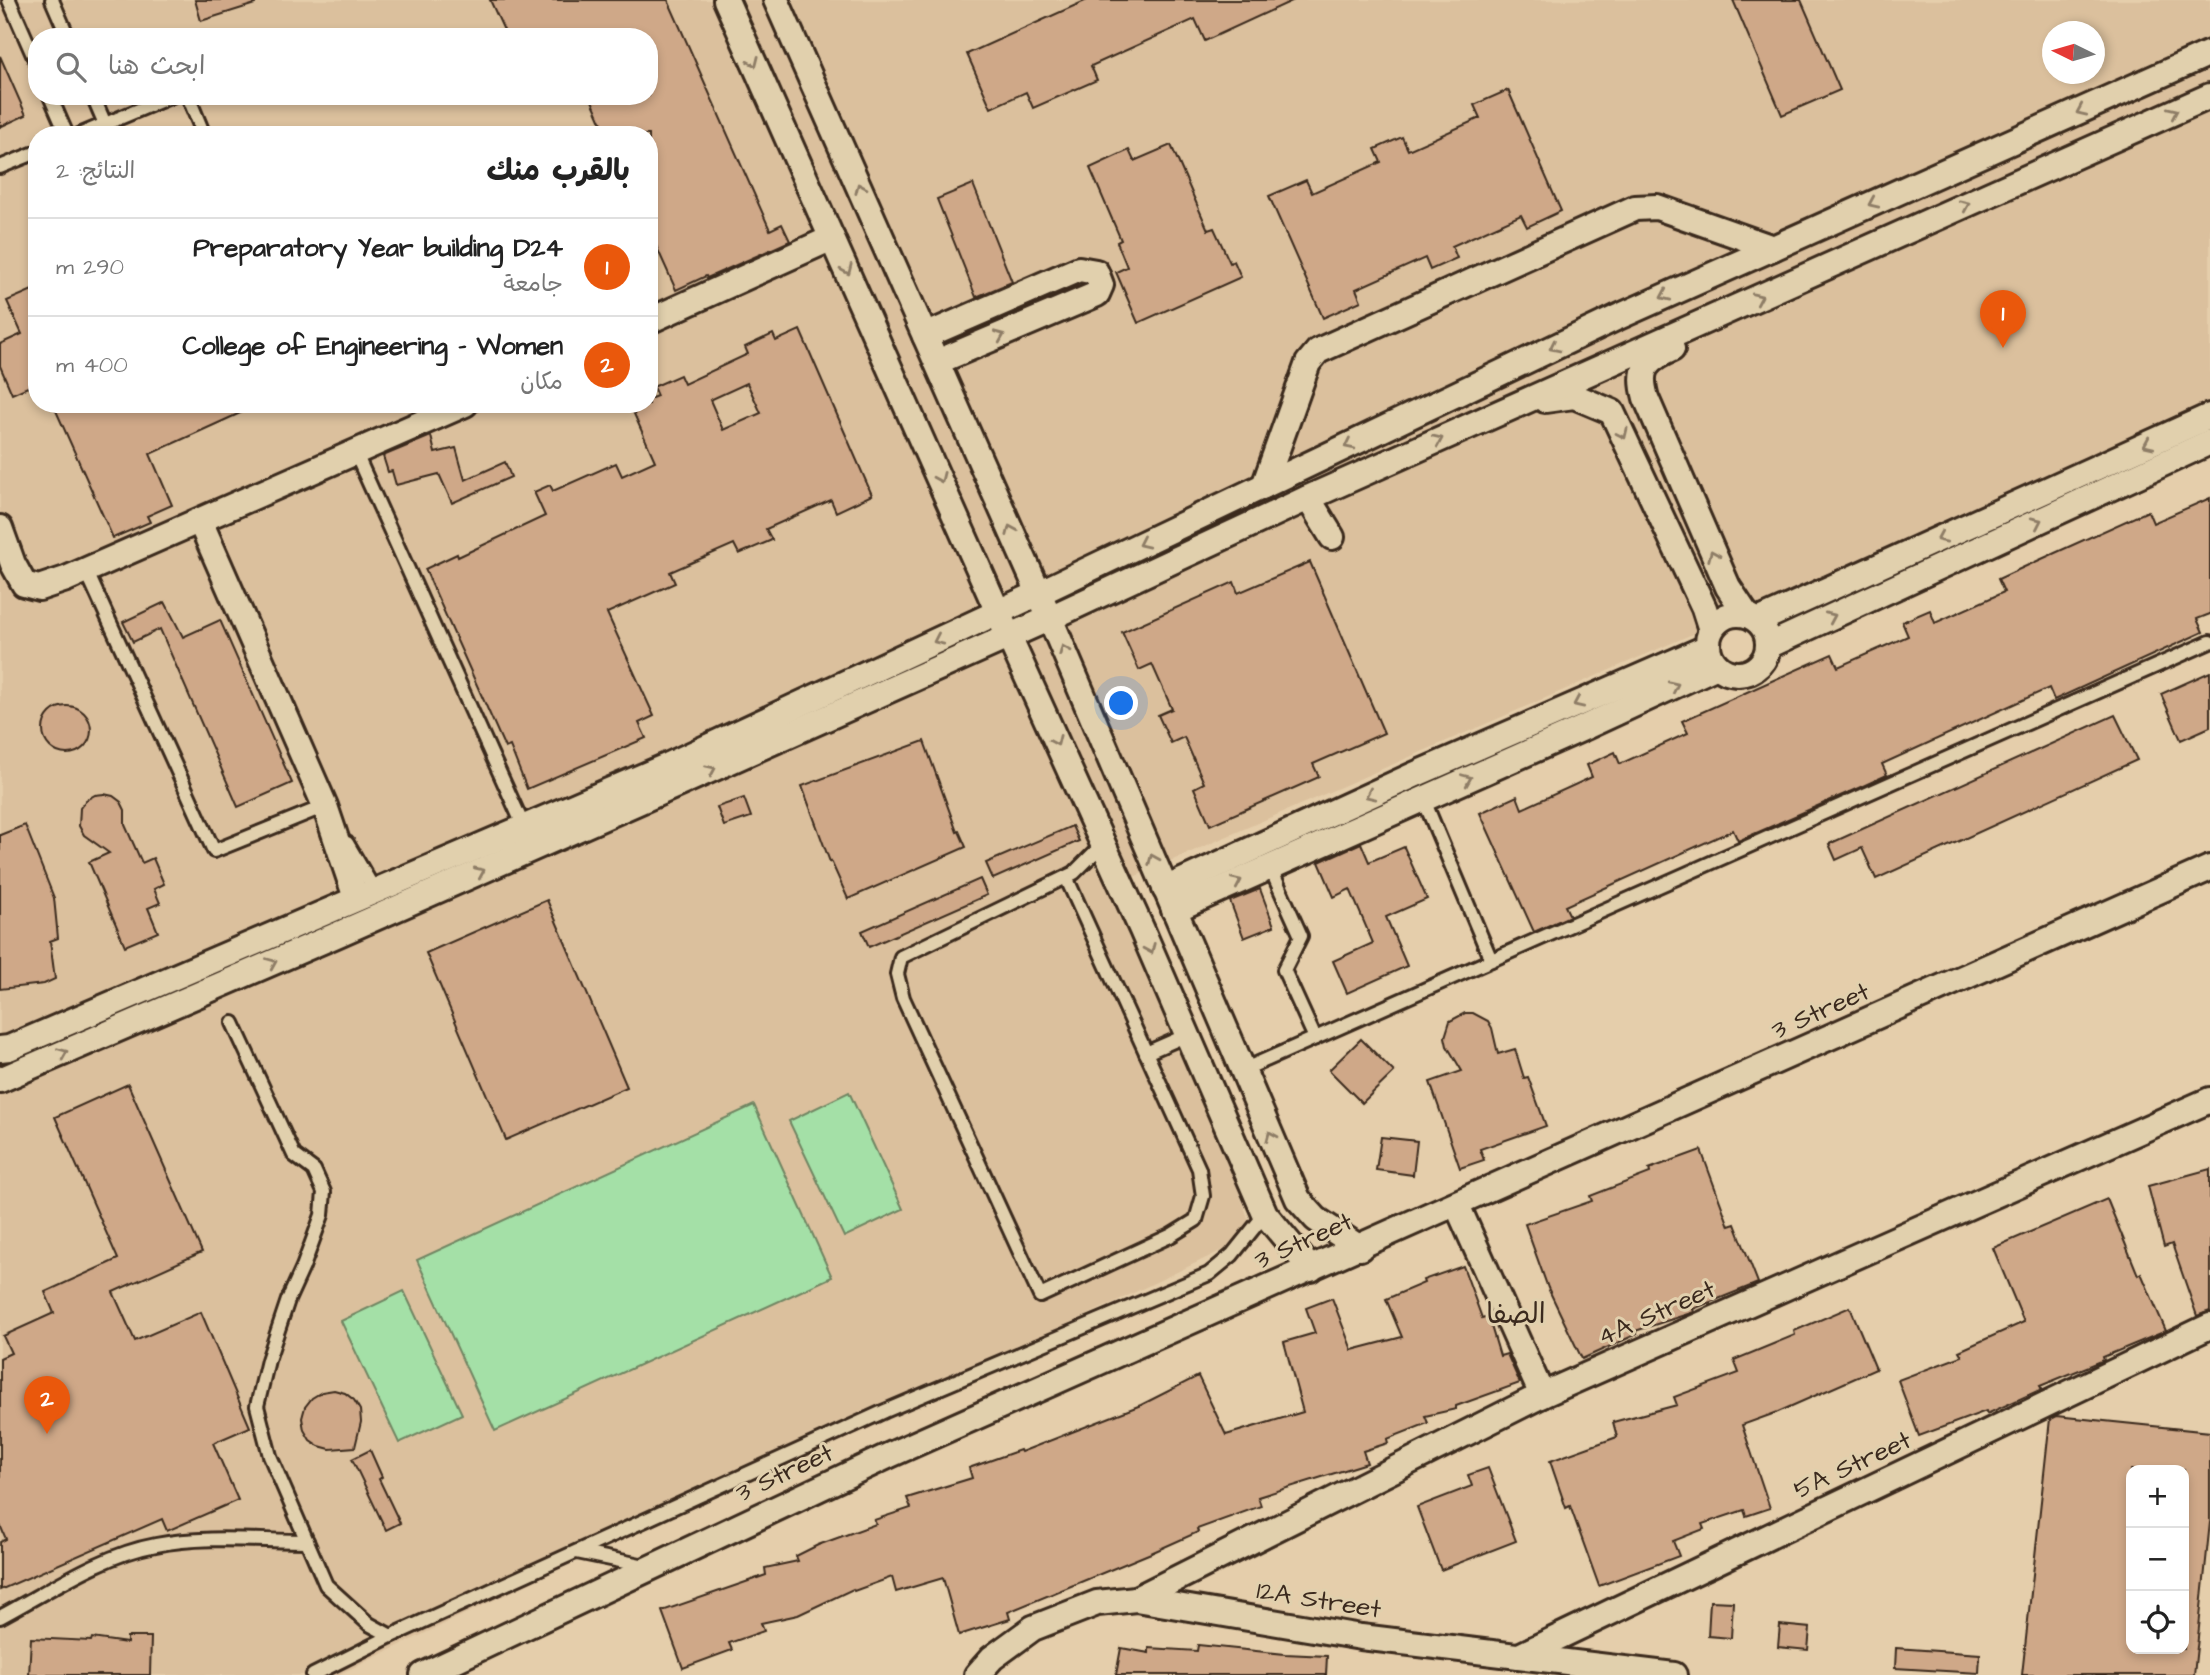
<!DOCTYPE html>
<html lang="ar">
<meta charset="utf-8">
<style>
:root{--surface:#fff;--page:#f2f2f2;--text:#222;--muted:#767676;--line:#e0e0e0;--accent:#ea580c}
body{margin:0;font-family:"Architects Daughter","Playpen Sans Arabic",sans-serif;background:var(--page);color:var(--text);direction:rtl}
.controls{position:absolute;right:21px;bottom:21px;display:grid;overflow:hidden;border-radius:14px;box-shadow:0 4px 10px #0003}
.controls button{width:63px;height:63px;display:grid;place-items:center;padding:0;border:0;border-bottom:2px solid var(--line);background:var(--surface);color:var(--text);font:35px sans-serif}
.compass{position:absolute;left:2042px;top:21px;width:63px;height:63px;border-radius:50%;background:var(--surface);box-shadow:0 4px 10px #0003;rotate:275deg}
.you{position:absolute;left:1122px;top:704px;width:24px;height:24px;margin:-18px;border:5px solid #fff;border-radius:50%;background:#1a73e8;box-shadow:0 0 0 10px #1a73e833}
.badge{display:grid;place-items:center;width:46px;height:46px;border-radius:50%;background:var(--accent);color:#fff;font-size:23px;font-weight:700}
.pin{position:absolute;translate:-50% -58px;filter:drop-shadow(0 2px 4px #0008)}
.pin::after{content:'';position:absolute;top:37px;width:24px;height:21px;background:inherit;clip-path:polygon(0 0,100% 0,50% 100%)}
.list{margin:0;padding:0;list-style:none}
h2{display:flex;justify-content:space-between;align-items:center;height:91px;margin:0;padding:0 28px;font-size:30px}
h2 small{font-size:23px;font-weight:400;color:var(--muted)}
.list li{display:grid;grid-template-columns:46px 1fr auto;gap:21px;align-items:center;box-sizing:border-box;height:98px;padding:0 28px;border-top:2px solid var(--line)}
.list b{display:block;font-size:26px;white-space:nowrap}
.list p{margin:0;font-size:23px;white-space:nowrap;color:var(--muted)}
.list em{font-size:23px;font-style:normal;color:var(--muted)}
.icon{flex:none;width:38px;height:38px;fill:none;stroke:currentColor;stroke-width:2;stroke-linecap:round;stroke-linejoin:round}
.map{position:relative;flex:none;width:2210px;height:1675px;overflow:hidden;direction:ltr}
.search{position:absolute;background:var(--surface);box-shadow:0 4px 10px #0003;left:28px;top:28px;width:630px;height:77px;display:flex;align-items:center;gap:18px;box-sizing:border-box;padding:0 24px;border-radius:28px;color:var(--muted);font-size:26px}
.panel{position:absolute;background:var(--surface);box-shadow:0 4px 10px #0003;left:28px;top:126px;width:630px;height:287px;border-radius:28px;direction:rtl}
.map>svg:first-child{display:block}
.built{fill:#dbc09d;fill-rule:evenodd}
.green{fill:#a4e0a7;stroke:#708562;stroke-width:2}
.building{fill:#cfa888;stroke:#3b2a1e;stroke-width:2;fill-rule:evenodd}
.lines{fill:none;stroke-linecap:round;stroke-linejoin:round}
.lane-casing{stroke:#3b2a1e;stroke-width:18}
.street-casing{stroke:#3b2a1e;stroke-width:30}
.lane{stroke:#e1d0ad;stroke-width:12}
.street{stroke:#e1d0ad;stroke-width:24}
.oneway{stroke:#8e7d66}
.labels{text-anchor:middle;stroke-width:6;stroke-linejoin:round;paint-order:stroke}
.street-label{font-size:26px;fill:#3b2a1e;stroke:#e1d0ad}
.neighbourhood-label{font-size:28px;fill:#3b2a1e;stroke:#e1d0ad}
</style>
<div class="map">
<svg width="2210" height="1675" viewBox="0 0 2210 1675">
<rect width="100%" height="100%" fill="#e5ceab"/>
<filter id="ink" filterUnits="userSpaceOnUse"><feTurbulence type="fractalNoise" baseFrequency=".0143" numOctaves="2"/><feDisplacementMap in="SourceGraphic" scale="14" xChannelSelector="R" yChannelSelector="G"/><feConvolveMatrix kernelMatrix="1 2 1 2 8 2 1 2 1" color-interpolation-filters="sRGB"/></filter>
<g filter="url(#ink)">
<path class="built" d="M0 0H2210V409L1129 879 1254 1235 338 1675H0ZM2052 32H2094V74H2052ZM37 37H649V96H37ZM37 135H649V404H37Z"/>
<g class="green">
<polygon points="849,1092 903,1209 844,1237 789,1121"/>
<polygon points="754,1105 832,1277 495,1431 417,1260"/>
<polygon points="404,1291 462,1414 399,1443 341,1321"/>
</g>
<g class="building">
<polygon points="195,0 255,0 255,4 201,21"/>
<polygon points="490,0 668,0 770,230 782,224 790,241 707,278 706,276 676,290 649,230 649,135 607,135 590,96 649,96 649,37 507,37"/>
<polygon points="1087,0 1294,0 1205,41 1195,19 1091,66 1097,80 1033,108 1026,92 991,108 967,54"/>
<polygon points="1733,0 1801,0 1840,90 1782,115"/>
<polygon points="0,56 26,115 0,127"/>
<polygon points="1508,90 1561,211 1527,227 1521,215 1452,246 1457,258 1430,270 1425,258 1356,289 1361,301 1323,318 1269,196 1306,180 1312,193 1381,162 1375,149 1402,137 1408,150 1480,118 1474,105"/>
<polygon points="1171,145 1208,230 1214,228 1230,263 1234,261 1241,277 1138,323 1116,272 1127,267 1117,242 1121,240 1090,168 1129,150 1134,161"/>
<polygon points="973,184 1012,282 976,297 937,199"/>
<polygon points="37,288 37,383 12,394 0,366 0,344 22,334 7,301"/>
<path d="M800 330 872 495 836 512 831 500 766 529 772 540 739 554 734 544 670 572 675 583 607 613 654 716 639 723 646 738 527 789 510 746 505 748 425 569 457 554 458 557 545 516 534 492 550 485 553 491 616 463 622 476 655 461 631 407 638 404H649V399L657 396 653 387 680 375 684 384 748 354 745 347 773 334 776 341ZM747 383 761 413 723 430 710 400Z"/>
<polygon points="53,404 260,404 150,454 172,505 147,516 150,522 113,538"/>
<polygon points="431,436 435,453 456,448 465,480 505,462 511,477 452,503 439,474 396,485 392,471 388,472 383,456"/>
<polygon points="2210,498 2210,614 2197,619 2203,632 2054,700 2049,688 1882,764 1887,775 1863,786 1738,841 1733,830 1565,906 1570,916 1534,932 1480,813 1517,796 1522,809 1592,777 1587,765 1615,752 1620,764 1688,733 1682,721 1832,654 1838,667 1908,636 1902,622 1930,610 1935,623 2004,592 1998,579 2035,562 2148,511 2153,523"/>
<polygon points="1310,562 1384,733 1313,764 1319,777 1210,825 1194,788 1204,783 1184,737 1171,743 1158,715 1172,709 1152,664 1139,670 1122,632 1234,582 1238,593"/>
<polygon points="165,602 183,637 220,620 292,783 238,807 160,629 133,642 123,622"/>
<polygon points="2210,672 2210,727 2181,740 2161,694"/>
<circle cx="67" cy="730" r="24"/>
<polygon points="2115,715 2137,760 1876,879 1862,848 1836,860 1829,844"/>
<polygon points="924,741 957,832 959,831 966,847 848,899 831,861 830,862 802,786"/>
<polygon points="104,794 113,796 121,802 125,810 125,825 142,863 153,858 164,884 154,889 160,903 148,908 158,932 125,946 89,862 109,853 84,835 79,826 80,808 86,800 95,795"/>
<polygon points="744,798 751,817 724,826 717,807"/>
<polygon points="25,825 54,898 58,938 50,941 55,979 44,984 0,989 0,835"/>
<polygon points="1072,826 1079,841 993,879 986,863"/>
<polygon points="1361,843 1369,862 1404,847 1427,899 1386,917 1407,966 1347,993 1333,961 1373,943 1350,889 1334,897 1319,862"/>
<polygon points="980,879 987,895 869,947 862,931"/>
<polygon points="1260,889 1274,926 1244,938 1230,901"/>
<polygon points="547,900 627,1087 506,1140 426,953"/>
<polygon points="1465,1013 1473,1013 1488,1021 1492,1028 1498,1054 1515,1049 1524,1078 1528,1077 1546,1126 1480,1149 1484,1160 1460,1168 1430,1082 1462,1071 1447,1046 1445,1037 1450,1021"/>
<polygon points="1361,1039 1394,1072 1362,1103 1329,1070"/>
<polygon points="128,1084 202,1252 113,1292 135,1341 201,1312 250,1427 213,1443 238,1500 167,1531 162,1519 0,1590 0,1542 6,1539 0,1525 0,1358 11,1353 3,1336 54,1313 45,1292 118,1259 55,1117"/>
<polygon points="1381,1137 1417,1141 1413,1175 1376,1170"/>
<polygon points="1701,1150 1729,1226 1735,1224 1758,1283 1693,1309 1694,1312 1688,1314 1635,1331 1637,1334 1582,1359 1548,1288 1525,1224 1592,1201 1590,1196 1650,1173 1649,1169"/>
<polygon points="2210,1169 2210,1311 2197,1316 2172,1244 2164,1247 2148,1186"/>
<polygon points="2107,1199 2138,1275 2141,1273 2166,1331 2103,1357 2104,1360 2040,1386 2042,1389 1987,1414 1986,1411 1919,1436 1898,1380 1962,1356 1959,1351 2024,1322 1993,1248"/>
<polygon points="1463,1266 1482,1318 1488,1316 1500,1356 1507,1354 1520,1383 1456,1406 1456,1409 1425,1416 1428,1423 1387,1439 1388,1443 1363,1451 1367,1463 1258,1497 1261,1506 1197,1529 1198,1532 1151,1553 1008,1612 1010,1619 959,1635 943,1578 896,1592 892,1577 854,1591 853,1589 798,1615 761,1623 764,1631 729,1643 732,1650 683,1668 662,1611 766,1575 765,1568 798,1561 796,1556 818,1545 876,1524 874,1520 911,1508 907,1498 972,1478 969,1468 1020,1450 1021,1452 1141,1405 1198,1376 1226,1435 1303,1412 1284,1342 1315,1333 1306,1308 1332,1298 1352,1350 1402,1337 1386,1299 1424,1283 1423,1280"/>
<polygon points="1850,1307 1876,1369 1778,1412 1742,1425 1770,1508 1746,1516 1744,1510 1702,1524 1704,1529 1673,1541 1679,1556 1599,1586 1570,1506 1566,1508 1550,1461 1617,1437 1613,1422 1677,1405 1674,1397 1739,1373 1734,1360 1795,1335 1794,1331"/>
<polygon points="334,1390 345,1393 354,1400 360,1410 361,1422 355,1447 330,1449 319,1446 310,1440 304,1430 302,1418 305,1407 312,1398 322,1392"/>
<path d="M2056 1416 2210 1432V1522L2194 1675H2022L2050 1419ZM2131 1470H2184V1649H2131Z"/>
<polygon points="370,1450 382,1477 379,1479 400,1523 386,1530 352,1459"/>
<polygon points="1488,1468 1516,1541 1441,1570 1417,1507 1472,1486 1468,1475"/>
<polygon points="1710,1601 1733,1602 1731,1638 1708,1636"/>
<polygon points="1780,1625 1810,1628 1808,1650 1778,1647"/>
<polygon points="127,1637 151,1637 150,1675 29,1675 31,1638 91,1641 92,1638 127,1643"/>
<polygon points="1198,1645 1285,1654 1327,1656 1326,1675 1116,1675 1121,1648 1149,1653 1149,1648 1197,1651"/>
<polygon points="1896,1648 1980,1654 1979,1673 1895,1668"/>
</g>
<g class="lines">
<defs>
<g id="lane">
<polyline points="9,0 37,64"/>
<polyline points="52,0 68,37"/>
<polyline points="50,96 67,135"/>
<polyline points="93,96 105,124"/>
<polyline points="188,96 204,135"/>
<polyline points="79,135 172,96"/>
<polyline points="0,167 37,152"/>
<polyline points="356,454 524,827"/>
<polyline points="86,570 214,851 325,806"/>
<polyline points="1423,798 1491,960"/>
<polyline points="347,843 375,891"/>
<polyline points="1270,867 1301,936 1284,970 1315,1038"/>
<polyline points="1066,877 1199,1169 1203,1196 1196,1220 1170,1236 1040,1296 903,998 897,974 901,957 1066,877 1074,873 1103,844"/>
<polyline points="233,1023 294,1155 314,1170 324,1192 322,1215 303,1267 288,1300 268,1360 257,1406 270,1456 326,1585 369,1624 391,1636 885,1411 1209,1274 1232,1255 1265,1214"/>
<polyline points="1146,1053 1187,1035"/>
<polyline points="1243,1070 2210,642"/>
<polyline points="577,1552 645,1566"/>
<path d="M0 1617C49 1591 101 1555 156 1545 205 1535 258 1541 307 1541"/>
<polyline points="313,1675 391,1636"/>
</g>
<g id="street">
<polyline points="726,0 1009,637 1142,930 1265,1214 1311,1269"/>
<polyline points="776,0 1050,618 1298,1199 1316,1219 1360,1248"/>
<polyline points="649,321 832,238"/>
<polyline points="925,336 1079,269 1096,272 1101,285 1097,294 937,362"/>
<path d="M1672 349C1645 361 1638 369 1646 398L1728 587 1746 614"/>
<polyline points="1545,400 1574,396 1612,412 1704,608 1711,630"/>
<polyline points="1264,486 1308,363 1318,351 1635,208 1657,207 1773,248"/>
<polyline points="1308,498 1332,537"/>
<polyline points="200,521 325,806 356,898"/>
<polyline points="0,528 13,564 24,584 39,588 66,579 465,404"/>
<circle cx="1738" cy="644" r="30"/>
<polyline points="1758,621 2210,416"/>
<polyline points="1768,646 2210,442"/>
<polyline points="1165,889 1414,775 1708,647"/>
<polyline points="1174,910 1581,729 1717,666"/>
<polyline points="0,1049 9,1048 669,765 1039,593 1616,318 2210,53"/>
<polyline points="0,1080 334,936 679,784 1050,618 1308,498 2210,96"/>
<polyline points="1457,1205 1542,1395"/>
<polyline points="1136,1599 1542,1395 2210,1100"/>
<polyline points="1519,1656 2210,1326"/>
<polyline points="423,1675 890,1455 2210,868"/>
<polyline points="977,1675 992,1658 1033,1628 1097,1603 1136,1599 1361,1637 1674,1675"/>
</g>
</defs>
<use href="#lane" class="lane-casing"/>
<use href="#street" class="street-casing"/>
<use href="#lane" class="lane"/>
<use href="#street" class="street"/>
</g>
<defs><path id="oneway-chevron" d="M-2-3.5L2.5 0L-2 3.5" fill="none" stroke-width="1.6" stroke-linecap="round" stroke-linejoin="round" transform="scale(1.75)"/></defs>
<g class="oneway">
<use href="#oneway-chevron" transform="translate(754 62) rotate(66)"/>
<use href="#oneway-chevron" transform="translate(2081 111) rotate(156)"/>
<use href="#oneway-chevron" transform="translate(2173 112) rotate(-24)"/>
<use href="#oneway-chevron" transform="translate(860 188) rotate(-114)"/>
<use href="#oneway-chevron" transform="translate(1873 203) rotate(156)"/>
<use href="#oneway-chevron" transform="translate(1965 205) rotate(-24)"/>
<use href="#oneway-chevron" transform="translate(847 270) rotate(66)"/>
<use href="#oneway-chevron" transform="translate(1665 296) rotate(156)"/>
<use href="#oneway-chevron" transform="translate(1758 298) rotate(-24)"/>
<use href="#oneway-chevron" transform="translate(1000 336) rotate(-23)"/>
<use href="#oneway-chevron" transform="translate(1554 347) rotate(154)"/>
<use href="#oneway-chevron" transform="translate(1623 434) rotate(65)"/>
<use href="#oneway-chevron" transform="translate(1438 440) rotate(-24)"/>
<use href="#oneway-chevron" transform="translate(2148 444) rotate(156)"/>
<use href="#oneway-chevron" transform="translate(1349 445) rotate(154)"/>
<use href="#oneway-chevron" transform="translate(940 478) rotate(66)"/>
<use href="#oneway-chevron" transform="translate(2037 522) rotate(-25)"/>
<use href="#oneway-chevron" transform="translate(1011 530) rotate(-114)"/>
<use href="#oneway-chevron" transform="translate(1941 538) rotate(156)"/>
<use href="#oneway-chevron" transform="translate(1143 543) rotate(155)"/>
<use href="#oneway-chevron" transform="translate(1713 555) rotate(-113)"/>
<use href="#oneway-chevron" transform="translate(1831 617) rotate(-24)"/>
<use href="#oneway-chevron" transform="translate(938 640) rotate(155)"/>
<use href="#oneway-chevron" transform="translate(1064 650) rotate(-113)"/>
<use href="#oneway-chevron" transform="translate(1674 686) rotate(-25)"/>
<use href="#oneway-chevron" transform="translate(1578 703) rotate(156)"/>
<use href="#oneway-chevron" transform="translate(1056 741) rotate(66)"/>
<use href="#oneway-chevron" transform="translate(711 770) rotate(-24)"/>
<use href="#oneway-chevron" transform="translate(1467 779) rotate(-23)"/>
<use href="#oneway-chevron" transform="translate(1370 795) rotate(155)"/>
<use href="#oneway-chevron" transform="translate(1153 859) rotate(-113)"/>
<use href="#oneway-chevron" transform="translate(480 872) rotate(-24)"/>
<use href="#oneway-chevron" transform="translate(1237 882) rotate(-24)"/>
<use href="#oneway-chevron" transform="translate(1150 949) rotate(67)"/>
<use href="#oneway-chevron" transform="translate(272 963) rotate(-23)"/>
<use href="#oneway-chevron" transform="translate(63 1053) rotate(-23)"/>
<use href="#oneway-chevron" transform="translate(1271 1136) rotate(-113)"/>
</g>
</g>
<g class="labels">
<g class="street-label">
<text transform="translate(1820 1010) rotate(-24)" y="9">3 Street</text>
<text transform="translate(1303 1240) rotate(-24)" y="9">3 Street</text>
<text transform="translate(1656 1312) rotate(-24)" y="9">4A Street</text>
<text transform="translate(1852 1464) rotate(-25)" y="9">5A Street</text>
<text transform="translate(784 1472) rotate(-25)" y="9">3 Street</text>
<text transform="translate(1319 1599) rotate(9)" y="9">12A Street</text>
</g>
<g class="neighbourhood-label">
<text x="1516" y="1323">الصفا</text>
</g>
</g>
</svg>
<div class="controls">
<button>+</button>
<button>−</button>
<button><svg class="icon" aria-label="locate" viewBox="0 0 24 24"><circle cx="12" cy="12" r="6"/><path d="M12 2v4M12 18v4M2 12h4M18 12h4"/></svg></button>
</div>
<svg class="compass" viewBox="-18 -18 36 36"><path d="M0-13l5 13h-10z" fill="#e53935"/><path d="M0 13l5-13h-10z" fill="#767676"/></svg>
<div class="you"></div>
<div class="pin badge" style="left:2003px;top:348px">1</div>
<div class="pin badge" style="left:47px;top:1434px">2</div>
<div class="search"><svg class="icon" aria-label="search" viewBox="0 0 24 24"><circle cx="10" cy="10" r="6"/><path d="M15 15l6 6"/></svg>ابحث هنا</div>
<section class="panel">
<h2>بالقرب منك<small>النتائج: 2</small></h2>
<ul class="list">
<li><span class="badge">1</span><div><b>Preparatory Year building D24</b><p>جامعة</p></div><em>290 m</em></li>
<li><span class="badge">2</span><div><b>College of Engineering - Women</b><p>مكان</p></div><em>400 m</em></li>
</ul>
</section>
</div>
